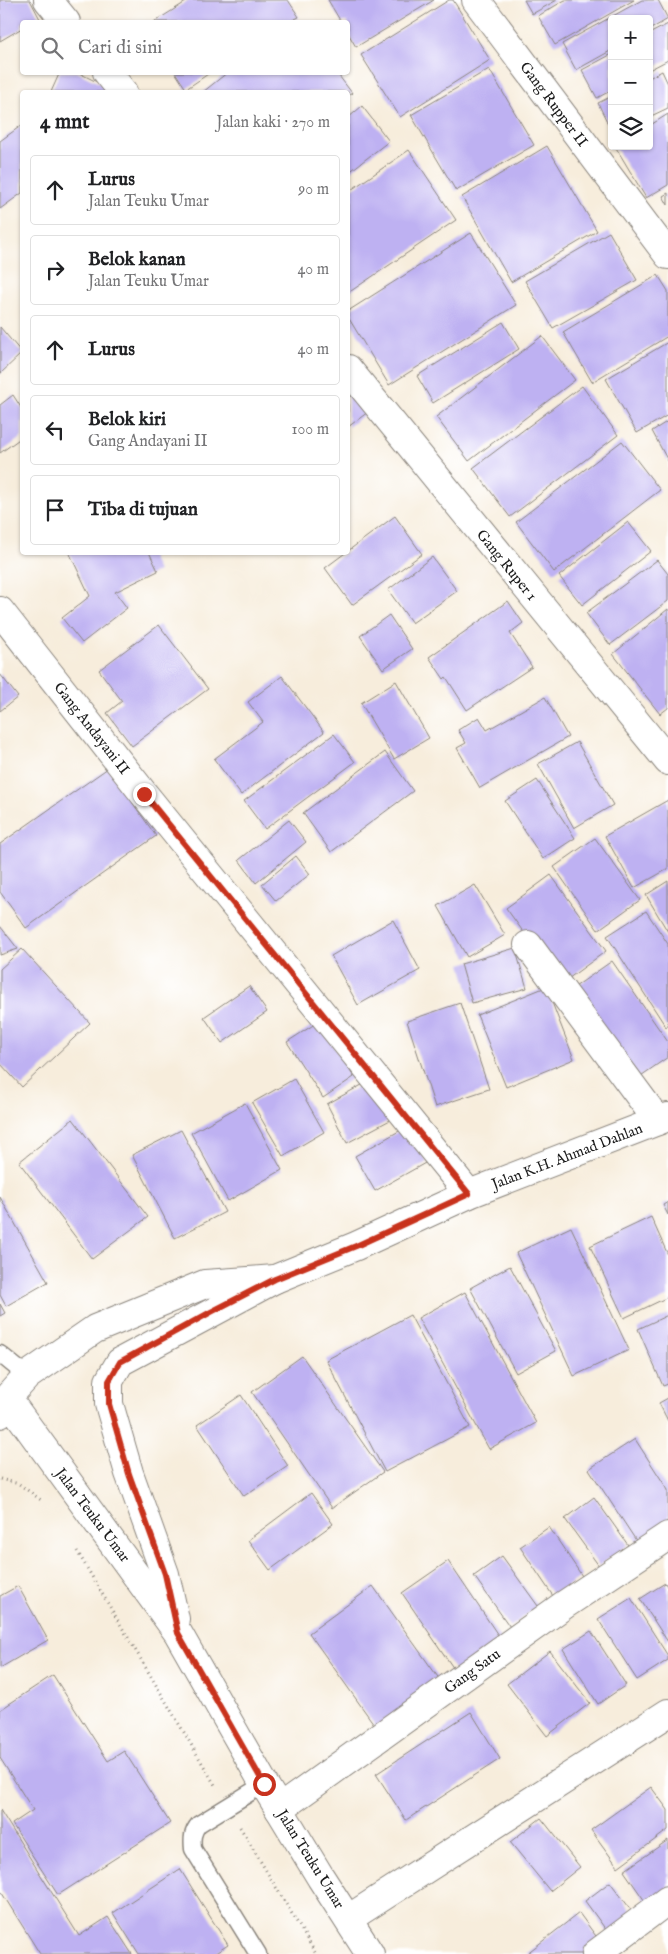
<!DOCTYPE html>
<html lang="id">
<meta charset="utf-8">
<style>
:root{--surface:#fff;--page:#f2f2f2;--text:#202124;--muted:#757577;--line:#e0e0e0}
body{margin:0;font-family:"IM FELL English",serif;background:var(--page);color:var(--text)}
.controls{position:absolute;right:15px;top:15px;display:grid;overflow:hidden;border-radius:5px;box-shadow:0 1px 4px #0004}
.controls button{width:45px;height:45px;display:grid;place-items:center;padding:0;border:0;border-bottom:1px solid var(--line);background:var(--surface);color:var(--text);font:25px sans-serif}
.stop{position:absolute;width:15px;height:15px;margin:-11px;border:4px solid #c8321e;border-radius:50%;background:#fff}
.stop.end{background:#c8321e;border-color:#fff;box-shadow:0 1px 5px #0008}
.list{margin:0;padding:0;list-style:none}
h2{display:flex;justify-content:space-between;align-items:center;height:65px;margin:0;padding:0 20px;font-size:21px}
h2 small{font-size:16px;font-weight:400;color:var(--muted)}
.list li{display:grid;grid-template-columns:32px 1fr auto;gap:15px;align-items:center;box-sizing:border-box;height:70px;margin:0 10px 10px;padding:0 10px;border:1px solid var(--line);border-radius:5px}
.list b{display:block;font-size:19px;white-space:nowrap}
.list p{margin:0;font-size:16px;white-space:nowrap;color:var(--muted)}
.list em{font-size:16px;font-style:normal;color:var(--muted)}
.icon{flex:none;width:28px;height:28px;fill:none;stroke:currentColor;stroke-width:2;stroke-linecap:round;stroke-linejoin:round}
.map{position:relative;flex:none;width:668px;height:1954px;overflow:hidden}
.search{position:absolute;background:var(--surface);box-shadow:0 1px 4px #0004;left:20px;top:20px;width:330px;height:55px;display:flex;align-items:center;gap:12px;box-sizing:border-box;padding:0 18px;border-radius:5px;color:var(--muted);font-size:19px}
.panel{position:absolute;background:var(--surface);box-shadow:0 1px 4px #0004;left:20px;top:90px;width:330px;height:465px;border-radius:5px}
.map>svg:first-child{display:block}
.building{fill:#beb1f2}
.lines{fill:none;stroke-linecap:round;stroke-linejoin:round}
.service-casing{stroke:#8a847c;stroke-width:19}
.minor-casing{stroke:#8a847c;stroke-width:30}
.tertiary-casing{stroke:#8a847c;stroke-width:30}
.primary-casing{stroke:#8a847c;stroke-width:30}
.path{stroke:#8a847c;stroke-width:3;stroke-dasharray:1 4;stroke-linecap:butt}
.service{stroke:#fff;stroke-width:16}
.minor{stroke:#fff;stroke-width:28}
.tertiary{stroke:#fff;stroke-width:28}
.primary{stroke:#fff;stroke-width:28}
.route{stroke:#c8321e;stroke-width:6}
.labels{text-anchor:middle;stroke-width:4.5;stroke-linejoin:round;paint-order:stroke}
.street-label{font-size:15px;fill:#1c1c1c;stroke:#fff}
</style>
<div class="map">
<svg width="668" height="1954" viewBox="0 0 668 1954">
<rect width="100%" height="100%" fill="#fff"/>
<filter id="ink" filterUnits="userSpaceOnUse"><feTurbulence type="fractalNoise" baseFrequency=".02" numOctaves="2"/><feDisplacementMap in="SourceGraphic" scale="10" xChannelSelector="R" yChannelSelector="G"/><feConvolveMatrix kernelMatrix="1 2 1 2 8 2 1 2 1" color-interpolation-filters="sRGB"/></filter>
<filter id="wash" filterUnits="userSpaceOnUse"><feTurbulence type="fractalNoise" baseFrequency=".0096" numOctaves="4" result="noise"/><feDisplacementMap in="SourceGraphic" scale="20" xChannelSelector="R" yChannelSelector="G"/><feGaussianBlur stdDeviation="1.12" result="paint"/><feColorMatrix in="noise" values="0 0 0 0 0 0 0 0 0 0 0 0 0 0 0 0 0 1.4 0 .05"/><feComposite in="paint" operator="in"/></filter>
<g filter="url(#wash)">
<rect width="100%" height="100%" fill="#f7eddc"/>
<g id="blocks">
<g class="building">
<polygon points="0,0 30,0 40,19 33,22 22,22 22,28 0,41"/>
<polygon points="189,0 288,0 299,17 289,22 154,22"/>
<polygon points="328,0 434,0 356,47 348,33 348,22 341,22"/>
<polygon points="449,0 453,0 490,60 400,117 361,55"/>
<polygon points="524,0 557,0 532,14"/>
<polygon points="565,0 634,0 555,45 538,16"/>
<polygon points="642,0 658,0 668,19 649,30 649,19 612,19 612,50 576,70 562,44"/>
<polygon points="668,24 668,60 649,70 649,34"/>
<polygon points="612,54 612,90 597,98 582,70"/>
<polygon points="489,69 534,145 456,191 411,115"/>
<polygon points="662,71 668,84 668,108 649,117 649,78"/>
<polygon points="60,72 77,72 109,88 107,92 51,92"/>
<polygon points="175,72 211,72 186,89"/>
<polygon points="228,72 336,72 352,93 348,96 348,92 203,92"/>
<polygon points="612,96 612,132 598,103"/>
<polygon points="362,106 389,141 348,173 348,118"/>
<polygon points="668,114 668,185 646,198 615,146 649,146 649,126"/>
<polygon points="22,125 22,193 0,209 0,141"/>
<polygon points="547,146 597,231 511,282 462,197"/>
<polygon points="409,150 456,220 348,293 348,192"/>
<polygon points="668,193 668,205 663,196"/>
<polygon points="609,232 637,280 553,328 525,281"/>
<polygon points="471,233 516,305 389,385 348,317 348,311"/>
<polygon points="658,275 668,291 668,336 592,382 563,332"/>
<polygon points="503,322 519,349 433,403 417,376"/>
<polygon points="0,327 22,353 0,374"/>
<polygon points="542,336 575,380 469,461 436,417"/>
<polygon points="668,342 668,415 637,433 606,379"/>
<polygon points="582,386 618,435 510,517 473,468"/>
<polygon points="353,392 368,412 348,427 348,396"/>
<polygon points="13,395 22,409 22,437 0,453 0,405"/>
<polygon points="668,421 668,461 652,431"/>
<polygon points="622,441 660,490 554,572 516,522"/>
<polygon points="395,516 422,554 352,605 325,568"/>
<polygon points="628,522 651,551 582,605 559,576"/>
<polygon points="69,552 149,552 158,571 115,592 127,608 82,643 62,618 90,596"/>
<polygon points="432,557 457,591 412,623 388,590"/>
<polygon points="657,560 668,574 668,601 610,645 586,613"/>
<polygon points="508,601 523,623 510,633 532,667 467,710 446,677 444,679 429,657"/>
<polygon points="668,609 668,708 660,714 613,654"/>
<polygon points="389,615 412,649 383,669 360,636"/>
<polygon points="159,625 208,689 132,746 107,713 122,701 99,670"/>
<polygon points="0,674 18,697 0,711"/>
<polygon points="282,676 324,732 241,795 214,759 263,722 248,702"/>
<polygon points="396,681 429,738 394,759 361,703"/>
<polygon points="545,697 568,737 480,788 457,748 466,743 458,730 479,717 487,730"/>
<polygon points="334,734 355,762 265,829 244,801"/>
<polygon points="577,742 613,805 574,828 538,764"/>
<polygon points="385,752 413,791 331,852 303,813"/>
<polygon points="108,768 156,836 26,928 0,892 0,844"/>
<polygon points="537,780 575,838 543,859 505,801"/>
<polygon points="668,800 668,869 634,888 605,836"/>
<polygon points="289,820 306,842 256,883 239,860"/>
<polygon points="595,838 640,900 598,930 554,867"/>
<polygon points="296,856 310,874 276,901 262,884"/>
<polygon points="551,875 606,951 561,984 506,908"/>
<polygon points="668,881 668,932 646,895"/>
<polygon points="475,885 505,935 467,957 438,906"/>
<polygon points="646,911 668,944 668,1026 666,1027 607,936"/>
<polygon points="393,920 420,970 358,1005 331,956"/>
<polygon points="0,926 18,949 0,955"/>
<polygon points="515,948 527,988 472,1003 461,964"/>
<polygon points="22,949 90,1023 22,1087 0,1063 0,969"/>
<polygon points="612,961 668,1042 668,1057 635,1080 572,989"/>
<polygon points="249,986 267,1012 222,1043 204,1017"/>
<polygon points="546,987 574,1059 506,1087 477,1015"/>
<polygon points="460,1003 489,1089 435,1107 407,1021"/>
<polygon points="318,1022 354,1077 323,1098 287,1042"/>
<polygon points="294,1079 324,1132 283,1156 252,1103"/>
<polygon points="371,1080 392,1119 347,1143 327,1104"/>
<polygon points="245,1103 282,1170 228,1201 191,1133"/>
<polygon points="73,1119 148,1217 92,1259 19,1162"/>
<polygon points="408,1126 427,1162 375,1191 355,1156"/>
<polygon points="181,1130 225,1212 175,1238 132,1155"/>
<polygon points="0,1197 48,1282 6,1306 0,1295"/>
<polygon points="668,1202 668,1215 663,1205"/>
<polygon points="651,1217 668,1255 668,1297 624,1318 590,1246"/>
<polygon points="571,1227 629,1350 574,1376 516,1253"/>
<polygon points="510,1266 556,1351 516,1373 470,1288"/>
<polygon points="465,1292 536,1423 489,1449 418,1318"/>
<polygon points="0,1304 5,1313 0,1316"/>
<polygon points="410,1315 470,1427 385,1472 326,1360"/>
<polygon points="668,1315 668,1384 663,1386 638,1329"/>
<polygon points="302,1356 383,1472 332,1508 252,1392"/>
<polygon points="241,1395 288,1466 244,1496 197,1425"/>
<polygon points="668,1398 668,1421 659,1403"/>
<polygon points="635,1439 668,1490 668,1521 637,1542 589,1469"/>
<polygon points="311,1493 333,1524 270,1570 248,1540"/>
<polygon points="594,1497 628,1545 599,1566 565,1519"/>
<polygon points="549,1527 582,1576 553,1596 520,1547"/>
<polygon points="502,1556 538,1606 510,1627 474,1576"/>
<polygon points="448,1561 502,1641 456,1672 402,1593"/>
<polygon points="665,1583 668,1588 668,1642 640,1599"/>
<polygon points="18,1586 48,1640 0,1668 0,1596"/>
<polygon points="373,1586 445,1687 381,1734 309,1633"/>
<polygon points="631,1598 668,1656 668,1660 637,1680 598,1619"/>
<polygon points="591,1631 626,1685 598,1704 563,1649"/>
<polygon points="550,1651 590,1703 547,1736 507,1684"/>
<polygon points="53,1675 108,1761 124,1751 170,1823 58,1895 12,1824 33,1810 0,1758 0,1710"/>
<polygon points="471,1712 500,1759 406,1820 376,1774"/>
<polygon points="651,1787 668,1810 668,1830 618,1867 591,1830"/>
<polygon points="0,1810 79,1936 108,1917 132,1954 40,1954 0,1890"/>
<polygon points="541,1818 580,1867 550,1891 510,1842"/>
<polygon points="668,1840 668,1889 647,1904 624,1871"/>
<polygon points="180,1869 228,1945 214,1954 139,1954 113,1913"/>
<polygon points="610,1882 635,1915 609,1934 585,1901"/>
<polygon points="579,1913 601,1943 587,1954 526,1954"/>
</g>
</g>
</g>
<g filter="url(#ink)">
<use href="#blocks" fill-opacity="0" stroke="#8a847c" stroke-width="1"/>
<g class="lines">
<defs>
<g id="service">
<polyline points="0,1354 27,1376"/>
<path d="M258 1954 193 1849C192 1839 192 1832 199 1824L264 1784"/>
</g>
<g id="minor">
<polyline points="48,0 66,22"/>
<polyline points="476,0 668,255"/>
<polyline points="107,72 123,92"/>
<polyline points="348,369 668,761"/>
<polyline points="0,611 144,794 469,1194"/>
<polyline points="528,945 658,1121"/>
<polyline points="279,1809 564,1605 668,1536"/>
<polyline points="348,1919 668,1713"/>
<polyline points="596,1954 668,1900"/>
</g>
<g id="tertiary">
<polyline points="7,1398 178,1633 264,1784 321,1878 370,1954"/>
<polyline points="175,1619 165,1574 129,1473 109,1404 109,1381 120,1362 275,1279"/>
</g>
<polyline id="primary" points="0,1414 7,1398 27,1376 95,1329 205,1284 275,1279 356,1246 469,1194 668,1117"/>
</defs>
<use href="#service" class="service-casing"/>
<use href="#minor" class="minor-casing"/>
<use href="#tertiary" class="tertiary-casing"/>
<use href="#primary" class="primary-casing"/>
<g class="path">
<polyline points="0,1479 19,1484 41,1500"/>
<polyline points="77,1551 215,1785"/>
<polyline points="240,1827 316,1954"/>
</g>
<use href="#service" class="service"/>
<use href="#minor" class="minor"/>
<use href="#tertiary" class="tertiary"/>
<use href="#primary" class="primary"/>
</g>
</g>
<g class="lines" filter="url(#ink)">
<polyline class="route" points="144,794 469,1194 356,1246 275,1279 211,1312 120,1362 109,1381 109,1404 129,1474 165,1574 178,1633 264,1784"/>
</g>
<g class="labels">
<g class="street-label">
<text transform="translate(554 104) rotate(53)" y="5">Gang Rupper II</text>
<text transform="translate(507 565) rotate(51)" y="5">Gang Ruper 1</text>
<text transform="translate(92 728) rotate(52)" y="5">Gang Andayani II</text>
<text transform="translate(567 1156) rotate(-21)" y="5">Jalan K.H. Ahmad Dahlan</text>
<text transform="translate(93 1515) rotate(53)" y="5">Jalan Teuku Umar</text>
<text transform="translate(472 1671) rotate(-36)" y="5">Gang Satu</text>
<text transform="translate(311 1859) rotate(58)" y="5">Jalan Teuku Umar</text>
</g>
</g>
</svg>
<div class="controls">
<button>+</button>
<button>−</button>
<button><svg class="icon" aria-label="layers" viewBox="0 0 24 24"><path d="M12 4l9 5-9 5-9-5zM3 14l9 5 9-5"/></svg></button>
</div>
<div class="stop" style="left:264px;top:1784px"></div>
<div class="stop end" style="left:144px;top:794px"></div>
<div class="search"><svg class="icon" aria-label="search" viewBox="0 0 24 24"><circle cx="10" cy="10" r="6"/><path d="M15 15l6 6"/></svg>Cari di sini</div>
<section class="panel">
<h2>4 mnt<small>Jalan kaki · 270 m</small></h2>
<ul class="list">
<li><svg class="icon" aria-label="ahead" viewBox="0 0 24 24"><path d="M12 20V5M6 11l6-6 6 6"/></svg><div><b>Lurus</b><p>Jalan Teuku Umar</p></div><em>90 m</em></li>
<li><svg class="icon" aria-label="right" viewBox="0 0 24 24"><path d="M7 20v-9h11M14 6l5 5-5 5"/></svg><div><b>Belok kanan</b><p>Jalan Teuku Umar</p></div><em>40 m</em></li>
<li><svg class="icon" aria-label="ahead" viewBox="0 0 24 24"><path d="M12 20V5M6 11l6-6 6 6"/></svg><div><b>Lurus</b></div><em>40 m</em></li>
<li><svg class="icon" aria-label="left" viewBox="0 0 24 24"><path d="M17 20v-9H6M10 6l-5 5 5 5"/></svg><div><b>Belok kiri</b><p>Gang Andayani II</p></div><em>100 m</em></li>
<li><svg class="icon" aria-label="arrive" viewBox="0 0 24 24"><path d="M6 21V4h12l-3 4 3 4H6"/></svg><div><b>Tiba di tujuan</b></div></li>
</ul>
</section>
</div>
